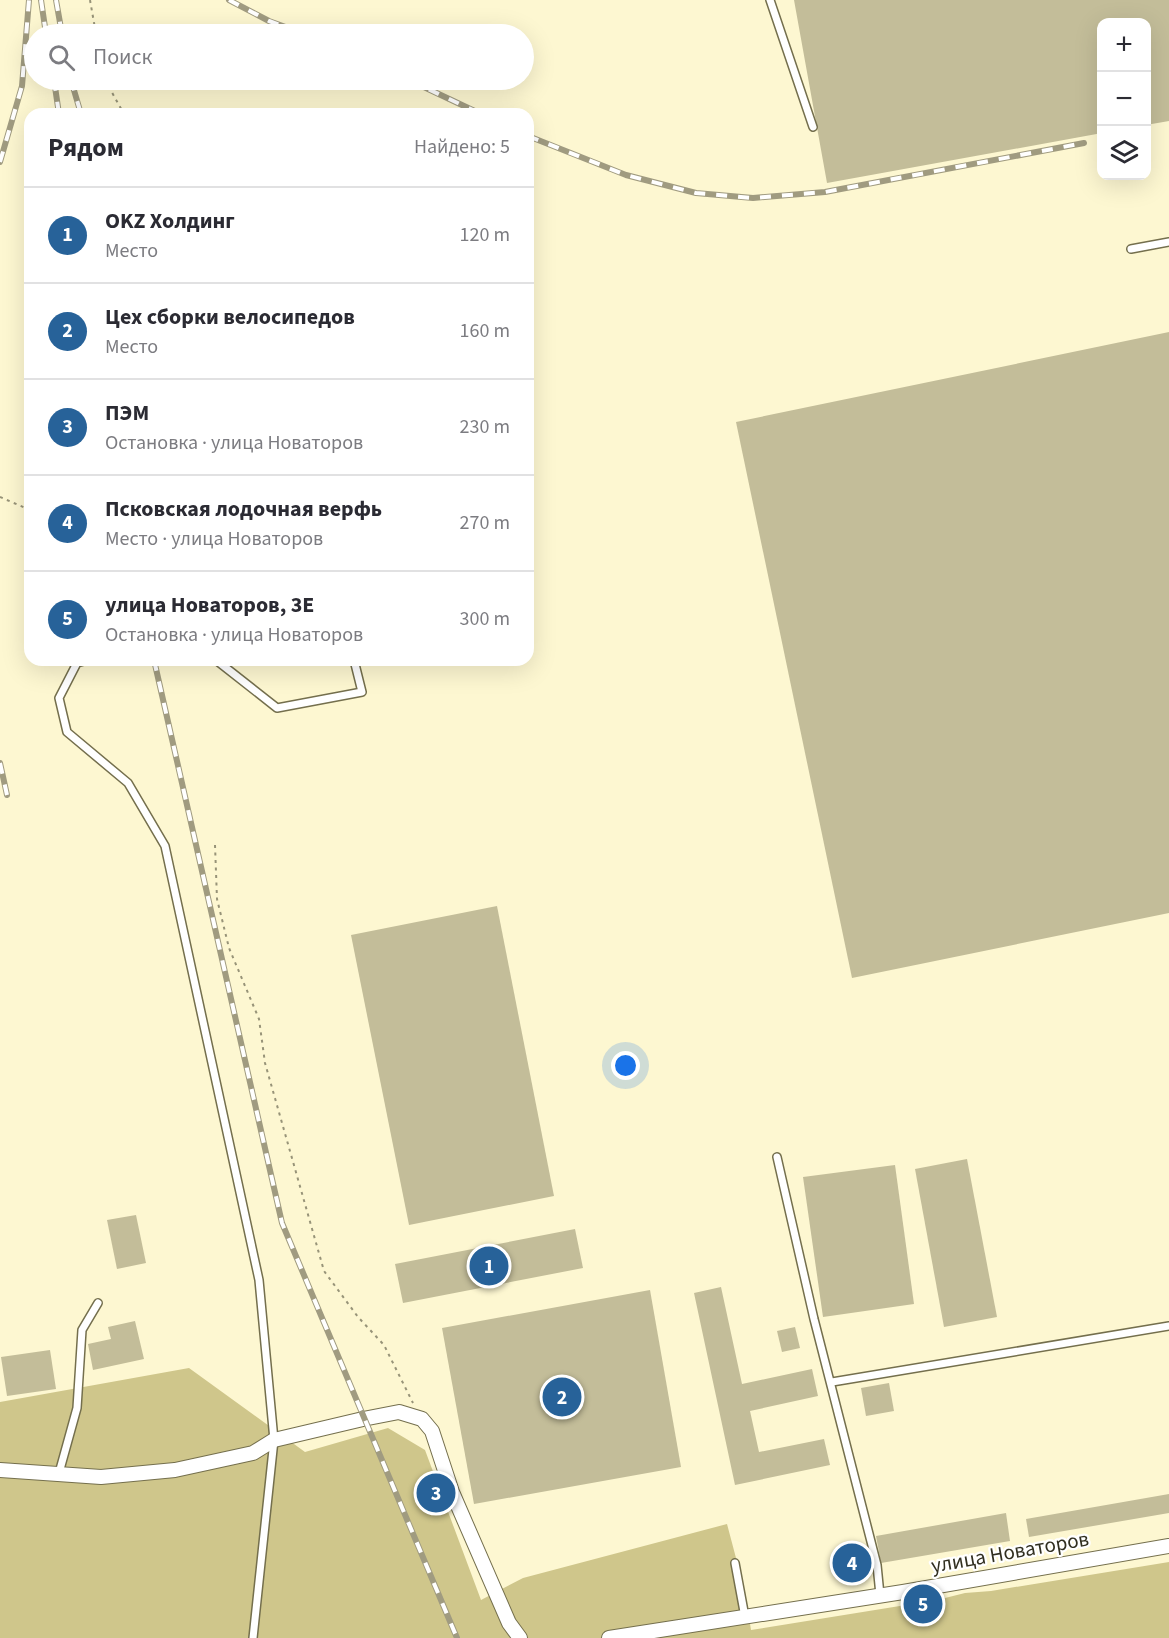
<!DOCTYPE html>
<html lang="ru">
<meta charset="utf-8">
<style>
:root{--surface:#fff;--page:#f2f2f3;--text:#2b2b33;--muted:#7c7c81;--line:#e1e1e2;--accent:#276299}
body{margin:0;font-family:"Source Sans 3",sans-serif;background:var(--page);color:var(--text)}
.controls{position:absolute;right:18px;top:18px;display:grid;overflow:hidden;border-radius:12px;box-shadow:0 6px 24px #0002}
.controls button{width:54px;height:54px;display:grid;place-items:center;padding:0;border:0;border-bottom:2px solid var(--line);background:var(--surface);color:var(--text);font:30px sans-serif}
.you{position:absolute;left:626px;top:1066px;width:21px;height:21px;margin:-15px;border:4px solid #fff;border-radius:50%;background:#1a73e8;box-shadow:0 0 0 9px #1a73e833}
.badge{display:grid;place-items:center;width:39px;height:39px;border-radius:50%;background:var(--accent);color:#fff;font-size:20px;font-weight:700}
.pin{position:absolute;translate:-50% -50%;border:3px solid #fff;box-shadow:0 2px 6px #0006}
.list{margin:0;padding:0;list-style:none}
h2{display:flex;justify-content:space-between;align-items:center;height:78px;margin:0;padding:0 24px;font-size:26px}
h2 small{font-size:20px;font-weight:400;color:var(--muted)}
.list li{display:grid;grid-template-columns:39px 1fr auto;gap:18px;align-items:center;box-sizing:border-box;height:96px;padding:0 24px;border-top:2px solid var(--line)}
.list b{display:block;font-size:22px;white-space:nowrap}
.list p{margin:0;font-size:20px;white-space:nowrap;color:var(--muted)}
.list em{font-size:20px;font-style:normal;color:var(--muted)}
.icon{flex:none;width:33px;height:33px;fill:none;stroke:currentColor;stroke-width:2;stroke-linecap:round;stroke-linejoin:round}
.map{position:relative;flex:none;width:1169px;height:1638px;overflow:hidden}
.search{position:absolute;background:var(--surface);box-shadow:0 6px 24px #0002;left:24px;top:24px;width:510px;height:66px;display:flex;align-items:center;gap:15px;box-sizing:border-box;padding:0 21px;border-radius:33px;color:var(--muted);font-size:22px}
.panel{position:absolute;background:var(--surface);box-shadow:0 6px 24px #0002;left:24px;top:108px;width:510px;height:558px;border-radius:18px}
.map>svg:first-child{display:block}
.green{fill:#cfc68b}
.building{fill:#c3bd99}
.lines{fill:none;stroke-linecap:round;stroke-linejoin:round}
.service-casing{stroke:#746f4d;stroke-width:10}
.minor-casing{stroke:#746f4d;stroke-width:16}
.path{stroke:#979378;stroke-width:2;stroke-dasharray:3 4.5;stroke-linecap:butt}
.service{stroke:#fff;stroke-width:7}
.minor{stroke:#fff;stroke-width:14}
.rail-casing{stroke:#a09b80;stroke-width:6}
.rail{stroke:#fff;stroke-width:4;stroke-dasharray:11;stroke-linecap:butt}
.labels{text-anchor:middle;stroke-width:4.5;stroke-linejoin:round;paint-order:stroke}
.street-label{font-size:21px;fill:#312f20;stroke:#fff}
</style>
<div class="map">
<svg width="1169" height="1638" viewBox="0 0 1169 1638">
<rect width="100%" height="100%" fill="#fdf7d1"/>
<polygon class="green" points="189,1368 305,1452 388,1428 425,1450 481,1600 523,1578 727,1524 745,1592 751,1630 937,1600 965,1593 991,1591 1169,1562 1169,1638 0,1638 0,1402"/>
<g class="building">
<polygon points="794,0 1169,0 1169,121 1146,125 1146,22 1102,22 1102,133 827,183"/>
<polygon points="1169,332 1169,913 852,978 736,422"/>
<polygon points="497,906 554,1196 409,1225 351,935"/>
<polygon points="967,1159 997,1317 944,1327 915,1169"/>
<polygon points="895,1165 914,1304 823,1317 803,1177"/>
<polygon points="136,1215 146,1263 117,1269 107,1220"/>
<polygon points="575,1229 583,1268 403,1303 395,1264"/>
<polygon points="721,1287 742,1384 812,1369 818,1396 750,1411 759,1452 824,1439 830,1465 735,1485 694,1293"/>
<polygon points="650,1290 681,1467 474,1504 442,1328"/>
<polygon points="135,1321 144,1359 93,1370 88,1344 111,1339 108,1327"/>
<polygon points="795,1327 800,1348 782,1352 777,1331"/>
<polygon points="50,1350 56,1389 7,1396 1,1357"/>
<polygon points="889,1383 894,1411 866,1416 861,1388"/>
<polygon points="1169,1494 1169,1513 1029,1537 1026,1519"/>
<polygon points="1006,1513 1010,1541 881,1563 876,1536"/>
<polygon points="867,1552 871,1568 837,1575 834,1559"/>
</g>
<g class="lines">
<defs>
<g id="service">
<polyline points="770,0 813,127"/>
<polyline points="1131,249 1169,242"/>
<polyline points="87,660 77,663 59,698 67,732 128,783 165,846 259,1280 274,1440 253,1638"/>
<polyline points="216,660 277,708 362,692 354,660"/>
<polyline points="777,1157 814,1319 877,1565 880,1595"/>
<polyline points="832,1382 1169,1326"/>
<polyline points="59,1473 77,1408 82,1330 98,1303"/>
<polyline points="735,1563 745,1617"/>
</g>
<g id="minor">
<polyline points="0,1470 101,1477 175,1470 253,1453 274,1440 363,1419 399,1412 422,1419 432,1431 452,1492 509,1623 520,1638"/>
<polyline points="609,1638 903,1592 1169,1546"/>
</g>
</defs>
<use href="#service" class="service-casing"/>
<use href="#minor" class="minor-casing"/>
<g class="path">
<polyline points="90,0 96,34"/>
<polyline points="105,80 124,114"/>
<polyline points="0,497 30,510"/>
<polyline points="215,845 217,899 229,948 259,1019 265,1063 324,1271 358,1317 384,1345 413,1403"/>
</g>
<use href="#service" class="service"/>
<use href="#minor" class="minor"/>
<defs>
<g id="rail">
<polyline points="41,0 46,34"/>
<polyline points="56,0 62,34"/>
<polyline points="229,0 269,21 305,34"/>
<polyline points="54,80 59,114"/>
<polyline points="71,80 81,114"/>
<polyline points="409,80 481,114"/>
<polyline points="528,136 626,175 696,193 753,198 825,192 1084,143"/>
<polyline points="0,162 22,86 29,0"/>
<polyline points="154,660 282,1223 457,1638"/>
<polyline points="0,763 7,795"/>
</g>
</defs>
<use href="#rail" class="rail-casing"/>
<use href="#rail" class="rail"/>
</g>
<g class="labels">
<g class="street-label">
<text transform="translate(1010 1552) rotate(-10)" y="7">улица Новаторов</text>
</g>
</g>
</svg>
<div class="controls">
<button>+</button>
<button>−</button>
<button><svg class="icon" aria-label="layers" viewBox="0 0 24 24"><path d="M12 4l9 5-9 5-9-5zM3 14l9 5 9-5"/></svg></button>
</div>
<div class="you"></div>
<div class="pin badge" style="left:489px;top:1266px">1</div>
<div class="pin badge" style="left:562px;top:1397px">2</div>
<div class="pin badge" style="left:436px;top:1493px">3</div>
<div class="pin badge" style="left:852px;top:1563px">4</div>
<div class="pin badge" style="left:923px;top:1604px">5</div>
<div class="search"><svg class="icon" aria-label="search" viewBox="0 0 24 24"><circle cx="10" cy="10" r="6"/><path d="M15 15l6 6"/></svg>Поиск</div>
<section class="panel">
<h2>Рядом<small>Найдено: 5</small></h2>
<ul class="list">
<li><span class="badge">1</span><div><b>OKZ Холдинг</b><p>Место</p></div><em>120 m</em></li>
<li><span class="badge">2</span><div><b>Цех сборки велосипедов</b><p>Место</p></div><em>160 m</em></li>
<li><span class="badge">3</span><div><b>ПЭМ</b><p>Остановка · улица Новаторов</p></div><em>230 m</em></li>
<li><span class="badge">4</span><div><b>Псковская лодочная верфь</b><p>Место · улица Новаторов</p></div><em>270 m</em></li>
<li><span class="badge">5</span><div><b>улица Новаторов, 3Е</b><p>Остановка · улица Новаторов</p></div><em>300 m</em></li>
</ul>
</section>
</div>
